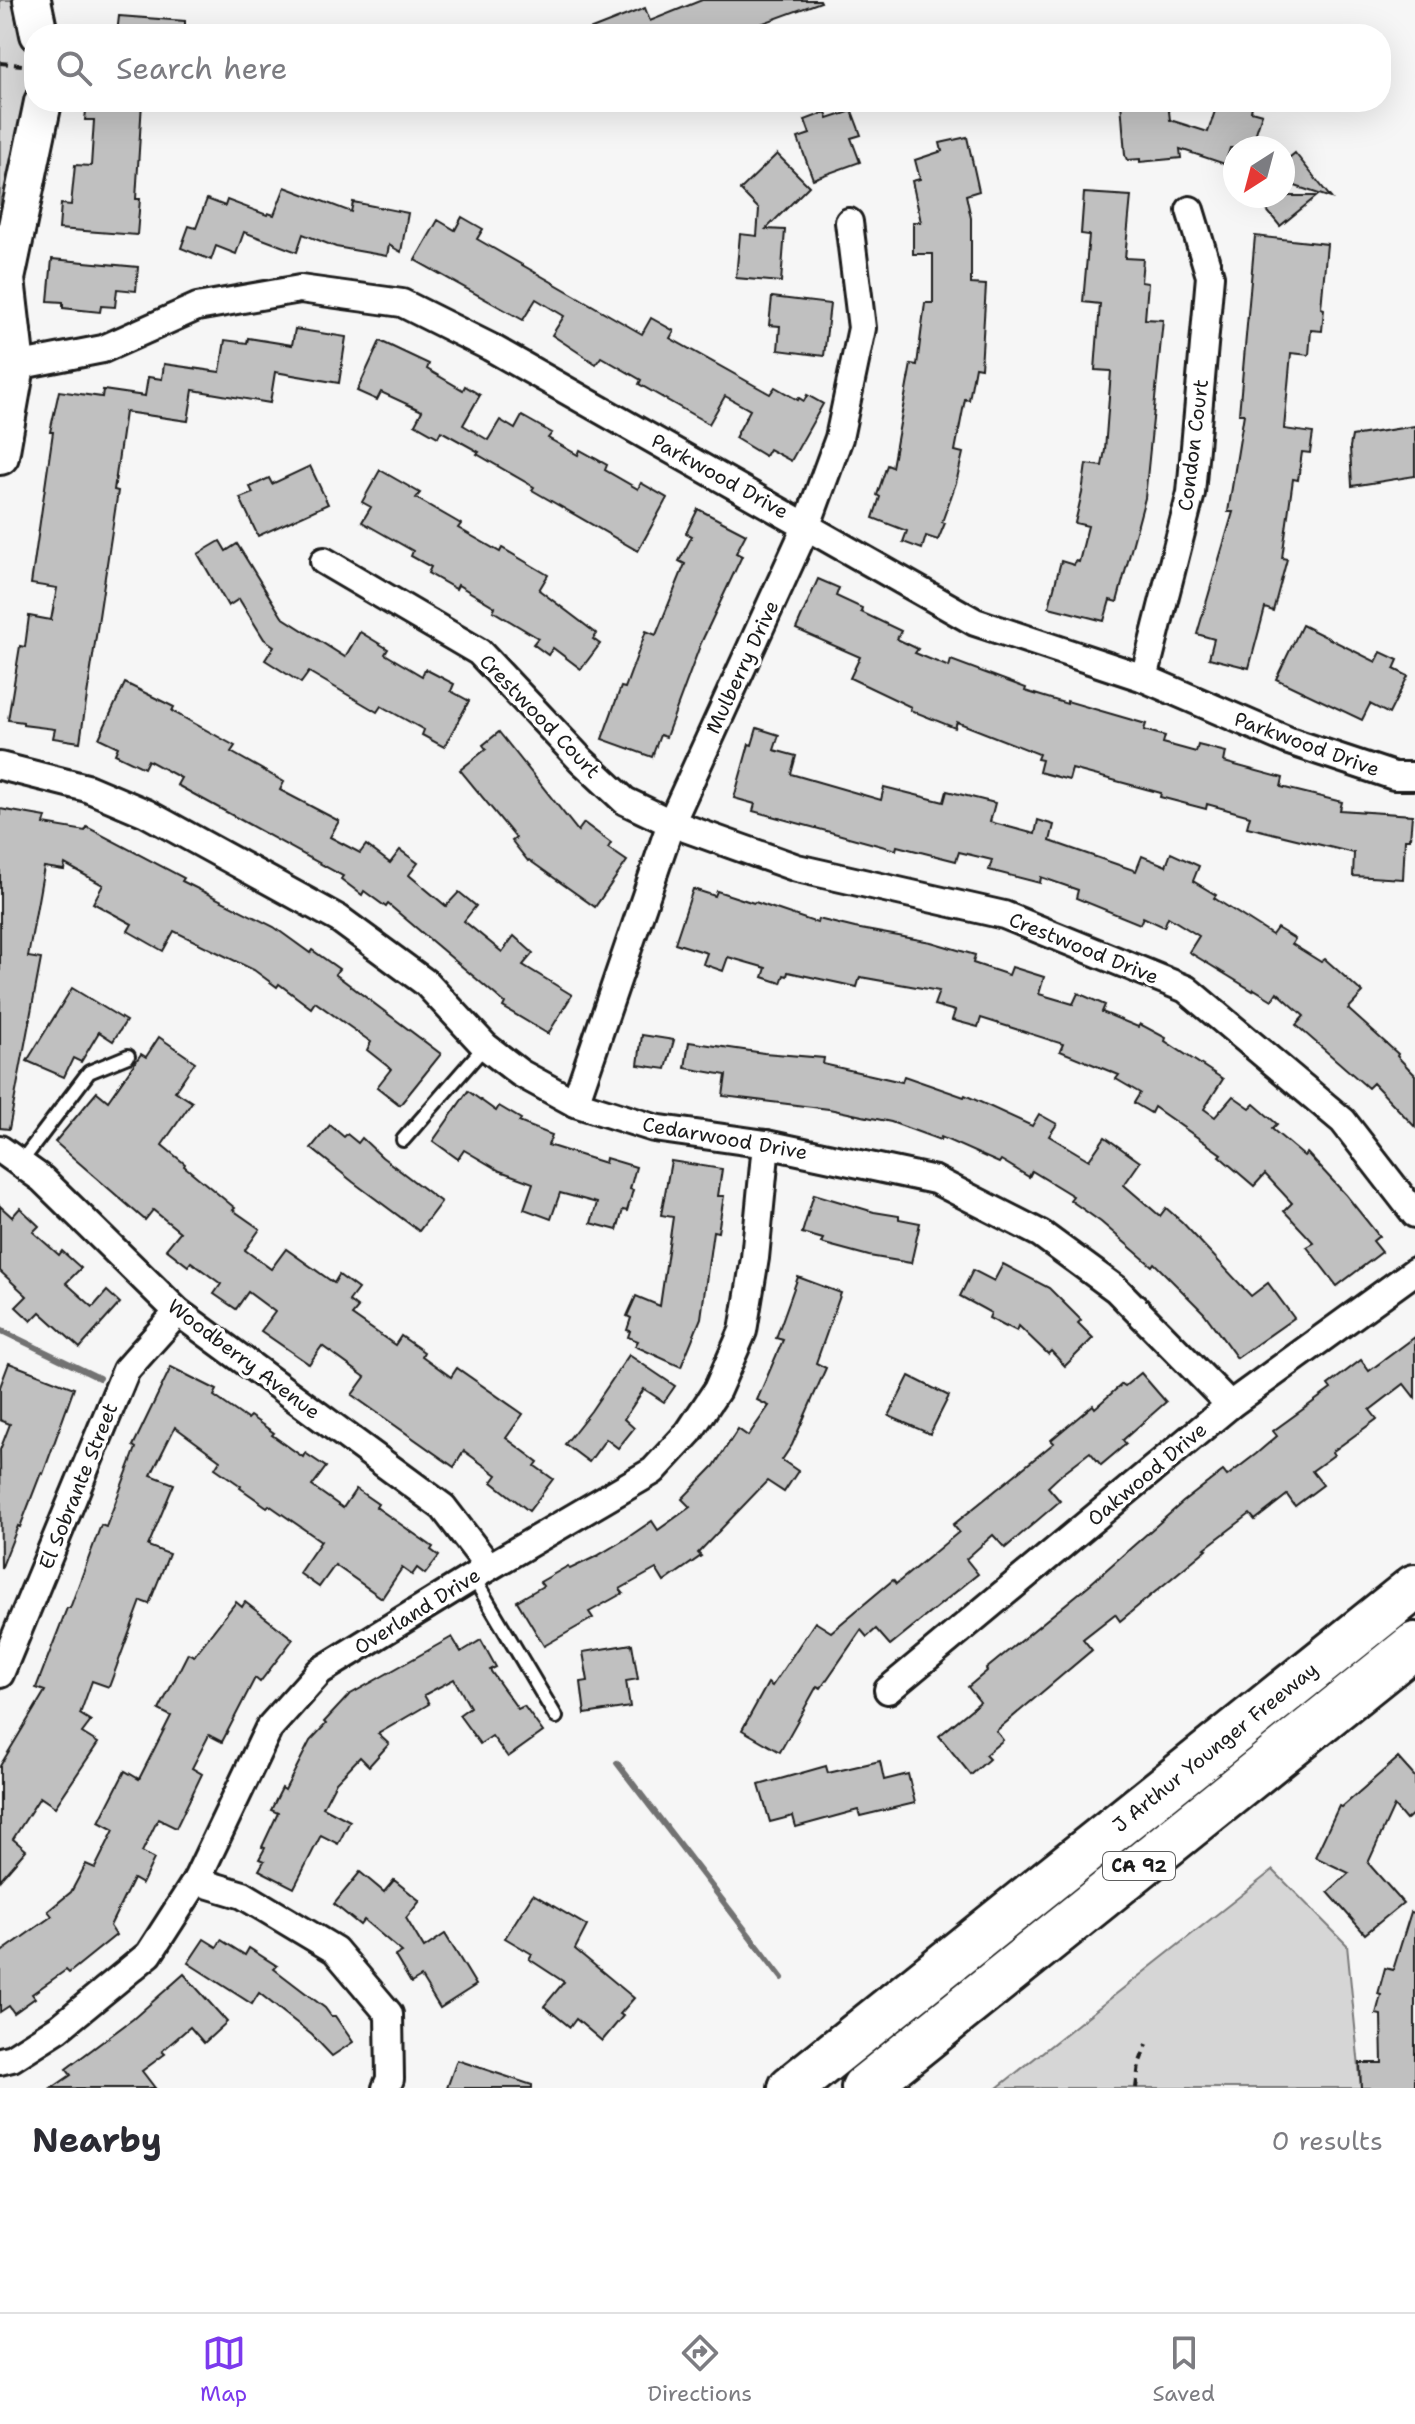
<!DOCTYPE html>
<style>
:root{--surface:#fff;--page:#f7f7f7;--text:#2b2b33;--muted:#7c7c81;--line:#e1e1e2;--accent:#7c3aed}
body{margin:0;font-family:"Shantell Sans",sans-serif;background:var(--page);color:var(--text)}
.compass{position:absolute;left:1223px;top:136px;width:72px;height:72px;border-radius:50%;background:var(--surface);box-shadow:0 8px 32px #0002;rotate:216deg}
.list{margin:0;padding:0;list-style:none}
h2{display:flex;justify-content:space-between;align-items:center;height:104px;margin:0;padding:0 32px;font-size:34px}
h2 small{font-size:26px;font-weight:400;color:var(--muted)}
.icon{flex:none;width:44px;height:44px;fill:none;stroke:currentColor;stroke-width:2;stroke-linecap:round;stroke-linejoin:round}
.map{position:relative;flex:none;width:1415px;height:2088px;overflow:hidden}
.search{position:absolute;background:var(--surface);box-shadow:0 8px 32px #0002;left:24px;right:24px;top:24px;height:88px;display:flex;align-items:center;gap:20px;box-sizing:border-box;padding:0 28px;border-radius:32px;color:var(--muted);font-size:30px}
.sheet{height:224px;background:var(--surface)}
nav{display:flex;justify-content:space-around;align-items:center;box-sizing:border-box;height:112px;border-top:2px solid var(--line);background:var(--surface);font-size:22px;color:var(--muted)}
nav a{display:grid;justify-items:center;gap:4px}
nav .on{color:var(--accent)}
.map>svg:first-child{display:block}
.green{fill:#d6d6d6;stroke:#797979;stroke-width:2}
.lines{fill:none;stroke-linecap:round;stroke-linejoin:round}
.stream{stroke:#727272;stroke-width:6}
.building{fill:#c0c0c0;stroke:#1c1c1c;stroke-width:2}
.lane-casing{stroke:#1c1c1c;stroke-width:18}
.street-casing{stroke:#1c1c1c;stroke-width:32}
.secondary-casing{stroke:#1c1c1c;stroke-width:42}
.highway-casing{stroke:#1c1c1c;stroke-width:50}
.path{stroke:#1c1c1c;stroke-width:4;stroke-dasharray:8 6;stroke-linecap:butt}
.lane{stroke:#fff;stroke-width:12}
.street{stroke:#fff;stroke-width:26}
.secondary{stroke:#fff;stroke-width:36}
.highway{stroke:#fff;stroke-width:44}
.labels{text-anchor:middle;stroke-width:7;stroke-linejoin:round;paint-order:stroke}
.shield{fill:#fff;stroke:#606060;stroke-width:2}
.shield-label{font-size:18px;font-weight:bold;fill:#1c1c1c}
.street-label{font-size:20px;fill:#1c1c1c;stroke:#fff}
</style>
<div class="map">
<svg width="1415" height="2088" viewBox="0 0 1415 2088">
<rect width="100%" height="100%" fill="#f6f6f6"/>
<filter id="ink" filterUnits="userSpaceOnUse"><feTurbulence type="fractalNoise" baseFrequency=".0125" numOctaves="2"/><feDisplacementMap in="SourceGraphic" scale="16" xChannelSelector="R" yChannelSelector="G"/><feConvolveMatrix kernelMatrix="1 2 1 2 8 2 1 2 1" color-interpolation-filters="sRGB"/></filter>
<g filter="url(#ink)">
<g class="green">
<polygon points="0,0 32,0 34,102 0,456"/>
<polygon points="1273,1870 1347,1945 1361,2088 997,2088"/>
</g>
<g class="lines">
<g class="stream">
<polyline points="0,1330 99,1378"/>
<polyline points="617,1763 782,1978"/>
</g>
</g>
<g class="building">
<polygon points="702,0 820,0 821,2 733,34 584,34 584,32 645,8 650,21"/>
<polygon points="119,16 185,21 185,34 117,34"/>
<polygon points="87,102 142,102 136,199 140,199 137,235 59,229 61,204 71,205 75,165 91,166 94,120 85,120"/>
<polygon points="1121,102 1168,102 1170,120 1208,132 1218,102 1253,102 1251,111 1262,114 1251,148 1230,148 1225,164 1180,149 1181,158 1140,162 1140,159 1127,160 1125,155"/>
<polygon points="852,111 861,135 851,138 860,162 813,179 798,138 810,134 805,120 826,112 828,119"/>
<polygon points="967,137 979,191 966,195 971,218 971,284 986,285 981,368 975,367 969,400 965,399 955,451 963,453 956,483 942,522 945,523 938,540 926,536 922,549 903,542 907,531 873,518 880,497 877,495 887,465 892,467 911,364 917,365 925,303 933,303 933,254 913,254 913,222 921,222 912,181 920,179 915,160 942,151 940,143"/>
<polygon points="1295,153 1331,198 1283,182 1283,163"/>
<polygon points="777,154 809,186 766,229 785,230 781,282 736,278 740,234 757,236 759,209 740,190"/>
<polygon points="285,187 351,212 353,202 408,213 401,252 389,245 387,256 336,247 303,234 297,252 244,232 236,254 216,246 211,260 181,248 189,226 196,228 207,199 225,206 227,200 267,215 268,213 274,215"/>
<polygon points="1084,193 1131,196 1125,258 1143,259 1141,282 1148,283 1145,319 1163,320 1145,498 1117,602 1110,600 1104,621 1049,607 1061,561 1074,565 1075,561 1079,562 1088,526 1075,523 1082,493 1086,464 1102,466 1105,450 1111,371 1095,370 1100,304 1083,302 1089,235 1081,234"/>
<polygon points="1255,196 1317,196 1280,226"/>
<polygon points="462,217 483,229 477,239 642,334 651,318 674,331 670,338 770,394 775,387 798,400 799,398 804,401 807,395 823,404 791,461 769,449 765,456 735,438 750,410 725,396 709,424 639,384 641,380 601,357 596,364 552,335 564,316 536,299 523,320 415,260 438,220 455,230"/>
<polygon points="1255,236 1327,244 1321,308 1324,309 1322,331 1311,330 1309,355 1291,353 1284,429 1313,433 1310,453 1302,452 1298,480 1293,479 1282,558 1287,559 1273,611 1265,608 1249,668 1209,658 1214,639 1197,634 1233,512 1228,512 1244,414 1239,414"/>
<polygon points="52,259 138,267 136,291 117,289 115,307 101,306 100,312 63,308 63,302 48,301"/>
<polygon points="772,297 830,304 824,356 778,350 780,326 769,325"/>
<polygon points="295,329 346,337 339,383 275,372 270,403 193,390 188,421 125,412 114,490 118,491 80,742 53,738 55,729 23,725 23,722 8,720 20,646 25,647 29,616 51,620 57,588 31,584 53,432 50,432 59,391 102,397 103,390 145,396 148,377 162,379 164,364 220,372 225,340 247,343 248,338 292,345"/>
<polygon points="380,341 429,364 427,369 463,390 465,386 480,395 463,425 488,440 500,420 515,429 522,416 552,433 548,438 578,455 580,450 607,465 605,470 638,489 641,483 667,498 638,551 532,490 534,487 477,454 479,452 441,431 438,437 415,424 422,411 381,392 377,400 357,391"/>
<polygon points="1415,426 1415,476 1352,486 1350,447 1352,436"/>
<polygon points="310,466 328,504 258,536 240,498 253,493 250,487 269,478 272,484"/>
<polygon points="380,470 420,493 416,498 461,524 458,528 500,552 502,548 548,575 539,590 597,634 593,639 600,644 581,669 553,648 548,655 533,644 538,638 493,611 495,607 458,585 456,589 428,573 431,567 411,556 413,551 362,522 371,507 362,502"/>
<polygon points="698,509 746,534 736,553 742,556 701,643 666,737 660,735 652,757 602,739 621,687 625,688 646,631 656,635 685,564 679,561 692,536 686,533"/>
<polygon points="220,541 226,551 237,544 282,617 345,657 360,632 388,649 385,654 422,676 425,669 454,684 451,691 469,701 444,747 422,735 424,730 381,706 377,712 309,672 301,683 265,660 274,646 264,639 239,599 228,606 198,554"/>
<polygon points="818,579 839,588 836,596 862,608 861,612 901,631 897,639 918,649 915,653 949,667 951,660 1026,688 1025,691 1067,704 1067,701 1146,724 1144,730 1165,736 1163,743 1196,752 1198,745 1226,752 1224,762 1283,778 1281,787 1342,802 1340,810 1412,815 1410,839 1405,839 1403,879 1353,876 1354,853 1247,827 1250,816 1207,804 1206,809 1160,797 1161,793 1072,769 1069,780 1039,772 1042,760 1037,759 1039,754 957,722 955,728 910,710 911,707 850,678 860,657 796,629"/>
<polygon points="1302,625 1376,662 1381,652 1398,660 1394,669 1408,676 1389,714 1370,704 1362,720 1276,679"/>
<polygon points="125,683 174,707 172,711 235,746 231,752 284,782 280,790 339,821 330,837 360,853 366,845 390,863 400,850 418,863 409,875 446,906 459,892 476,906 464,921 502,952 514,936 533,953 523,965 572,995 548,1034 503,1007 505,1003 388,904 386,907 364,891 362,895 341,879 343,876 177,785 181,778 148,760 144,768 115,754 118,747 99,738"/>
<polygon points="757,728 779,735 774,750 796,756 791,774 881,800 884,787 944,802 947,791 995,803 990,822 1035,834 1038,820 1054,825 1050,841 1136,871 1142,856 1166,866 1171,853 1199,866 1193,881 1216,895 1214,898 1272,935 1277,928 1295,939 1292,944 1321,962 1325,959 1363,993 1348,1009 1398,1054 1397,1056 1415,1075 1415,1127 1373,1083 1368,1088 1296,1025 1304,1016 1277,992 1272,1000 1254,989 1253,991 1189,952 1199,936 1168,917 1164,927 1143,917 1140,924 1076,898 1078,890 1041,877 1040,883 989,870 992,860 959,852 956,861 897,846 896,850 753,811 755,804 734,798 749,744 752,745"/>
<polygon points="499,732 578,831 584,823 611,843 608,848 627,861 595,907 529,860 528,861 512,841 516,838 460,770 486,749 483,745"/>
<polygon points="0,809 46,817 44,824 85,831 87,827 184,878 182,881 274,927 310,953 312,950 339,969 335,974 441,1054 400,1105 377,1087 391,1069 367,1050 371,1042 315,1002 311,1008 279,984 277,987 254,970 174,931 163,951 128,931 132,924 93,903 103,885 65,864 64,870 44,867 28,957 41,959 9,1129 0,1128"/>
<polygon points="693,889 715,896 717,891 754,903 755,902 817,923 818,919 855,928 931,942 975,955 973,963 1009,975 1012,967 1044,977 1039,994 1073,1004 1078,993 1105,1005 1102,1012 1138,1027 1140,1024 1166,1038 1165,1041 1223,1079 1204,1109 1215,1117 1233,1096 1250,1108 1254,1104 1277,1124 1272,1129 1304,1156 1307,1153 1346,1195 1379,1236 1373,1241 1382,1252 1337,1286 1307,1247 1314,1243 1284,1211 1292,1203 1265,1174 1254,1186 1219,1156 1221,1154 1154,1107 1151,1113 1134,1103 1140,1093 1116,1079 1119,1075 1060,1051 1063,1044 981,1018 978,1027 952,1020 955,1011 934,1005 939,991 860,977 857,987 788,972 787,976 784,975 781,983 763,977 766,968 728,957 723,971 703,964 707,953 675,943"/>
<polygon points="72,988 126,1021 113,1041 99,1032 81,1062 73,1058 64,1077 27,1061"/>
<polygon points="642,1035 674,1040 666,1069 638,1065"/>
<polygon points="159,1037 195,1062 175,1091 192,1102 162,1145 185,1164 184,1166 235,1208 233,1210 260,1229 245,1250 271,1269 286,1249 334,1283 339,1275 358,1289 349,1301 358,1308 352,1315 395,1345 401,1336 424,1352 422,1356 451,1377 457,1368 523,1414 506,1438 538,1462 535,1466 553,1479 529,1511 492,1482 497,1475 464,1451 454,1467 352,1395 365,1377 322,1346 309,1364 261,1331 275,1312 248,1292 236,1309 214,1294 221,1284 191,1262 188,1266 166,1249 180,1232 153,1210 145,1220 55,1142 97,1092 108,1101 141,1054 146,1057"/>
<polygon points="689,1042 764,1053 824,1058 823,1064 902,1082 904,1076 964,1097 965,1095 1032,1126 1039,1114 1057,1124 1049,1136 1089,1160 1105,1137 1140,1162 1124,1185 1160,1216 1166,1208 1182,1222 1251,1296 1268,1283 1294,1318 1237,1358 1204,1313 1154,1263 1152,1266 1101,1222 1070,1200 1073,1196 1032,1171 1029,1177 1001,1160 999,1163 941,1137 940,1140 891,1122 829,1109 723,1096 726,1075 685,1068"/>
<polygon points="468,1091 496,1111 499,1106 521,1119 519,1122 552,1135 548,1145 605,1163 606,1158 636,1167 630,1189 633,1190 627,1211 623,1210 617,1230 591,1223 597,1203 560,1193 551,1219 524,1209 533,1183 500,1171 464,1150 458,1159 433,1141"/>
<polygon points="330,1125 344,1137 347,1134 358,1143 362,1138 382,1157 441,1202 419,1231 353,1182 311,1148"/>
<polygon points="671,1161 722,1169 718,1196 724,1196 718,1232 713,1231 701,1318 681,1367 635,1346 638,1341 628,1337 630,1331 627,1330 631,1318 627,1316 636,1296 660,1306 673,1217 661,1215"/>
<polygon points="814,1194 874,1212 899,1216 899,1219 920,1223 911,1263 869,1256 821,1243 823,1239 802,1233"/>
<polygon points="0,1206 12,1217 20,1208 39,1226 33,1232 59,1255 62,1251 81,1268 66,1283 93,1307 107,1291 120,1303 80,1348 40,1312 31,1321 16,1307 27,1296 0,1271"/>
<polygon points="1003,1264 1049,1288 1081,1320 1078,1323 1093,1338 1065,1366 1051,1351 1048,1354 1019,1326 1017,1331 1007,1326 1006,1327 989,1318 991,1313 960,1296 973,1270 994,1281"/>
<polygon points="798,1277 841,1293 816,1363 826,1368 792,1445 782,1460 798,1471 784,1492 767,1481 698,1553 701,1556 664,1582 656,1569 620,1589 623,1593 589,1612 593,1618 544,1646 517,1601 543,1586 540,1582 568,1566 570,1569 597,1556 624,1540 652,1521 658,1530 690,1507 682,1499 714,1466 738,1429 748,1436 769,1406 757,1400 783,1340 776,1338"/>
<polygon points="1415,1337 1415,1398 1404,1384 1370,1410 1377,1419 1332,1452 1334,1455 1312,1471 1323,1485 1295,1506 1287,1495 1255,1520 1250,1514 1205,1548 1207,1549 1120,1621 1115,1614 1083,1639 1092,1650 996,1731 1003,1740 985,1755 989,1759 971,1775 939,1736 980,1702 968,1687 987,1671 986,1669 1089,1585 1183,1502 1223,1471 1227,1476 1256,1454 1277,1436 1273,1431 1331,1389 1328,1385 1361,1360 1369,1371"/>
<polygon points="629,1355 675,1386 664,1402 644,1389 624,1419 634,1428 618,1448 606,1439 589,1462 565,1444 591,1411"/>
<polygon points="9,1363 74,1388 43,1474 41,1473 20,1527 18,1526 1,1569 0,1450 10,1424 0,1420 0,1387"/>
<polygon points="171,1367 217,1390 214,1396 247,1419 250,1416 274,1433 272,1435 303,1457 305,1453 326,1467 312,1486 343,1508 356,1489 378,1504 376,1507 433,1547 431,1550 439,1556 425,1574 417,1568 412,1575 402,1568 382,1598 335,1565 319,1587 299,1573 321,1541 269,1505 267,1507 240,1488 241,1486 215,1468 220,1460 175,1427 151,1475 174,1484 148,1546 169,1554 149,1604 141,1601 109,1687 92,1681 80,1714 91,1721 82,1733 98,1743 55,1807 40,1797 13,1839 26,1850 0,1880 0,1766 45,1691 36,1688 67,1608 70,1608 101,1525 106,1527 136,1448 133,1446"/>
<polygon points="1141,1373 1166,1402 1123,1440 1126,1444 1101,1465 1090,1452 1064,1472 1048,1487 1060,1501 1005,1548 993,1535 966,1559 978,1574 890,1645 876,1629 867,1637 861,1630 821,1688 817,1686 780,1752 742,1730 768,1683 772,1686 815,1622 831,1632 893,1580 896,1584 959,1532 953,1525 1054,1443 1051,1440 1093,1405 1095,1408 1122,1384 1125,1386"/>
<polygon points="909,1376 949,1396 930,1434 889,1416"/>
<polygon points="236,1602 242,1607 245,1602 293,1639 260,1682 255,1678 222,1742 209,1735 192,1768 202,1774 176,1828 158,1819 142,1852 154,1859 142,1884 133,1879 110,1926 116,1935 69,1973 66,1970 32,1994 35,1998 14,2013 9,2006 0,2012 0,1953 52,1916 48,1911 71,1892 86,1864 95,1868 114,1830 99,1822 125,1771 139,1779 171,1716 159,1710 188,1653 194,1656"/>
<polygon points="452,1637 461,1652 481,1640 496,1667 490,1670 518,1709 524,1706 543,1732 508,1757 492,1736 480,1744 459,1715 470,1707 454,1679 424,1695 429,1704 378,1734 389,1744 369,1766 360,1757 336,1782 323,1807 350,1821 338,1844 321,1835 294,1888 259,1870 264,1861 259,1859 265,1848 262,1847 278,1813 271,1810 282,1788 285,1790 310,1741 326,1724 324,1722 349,1695"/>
<polygon points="632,1644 638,1679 626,1681 630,1707 585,1714 581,1682 588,1681 583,1652"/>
<polygon points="1398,1758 1415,1777 1415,1812 1406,1820 1394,1806 1368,1863 1403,1903 1365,1934 1328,1892 1349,1873 1315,1857 1339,1806 1342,1807"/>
<polygon points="880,1761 884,1780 908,1774 915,1803 860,1816 858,1810 796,1827 793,1816 770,1822 759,1785 826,1766 828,1773"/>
<polygon points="360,1872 384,1892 394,1880 420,1901 406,1918 424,1948 445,1934 476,1985 440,2008 421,1977 411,1983 395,1956 402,1952 364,1920 360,1925 334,1904"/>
<polygon points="533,1894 587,1926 575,1949 634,1998 620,2014 623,2016 602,2041 576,2019 570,2027 544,2006 564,1982 529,1959 532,1954 505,1938"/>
<polygon points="1411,1912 1415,1913 1415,2088 1361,2088 1360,2063 1382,2063 1381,2015 1376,2014 1381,1995 1378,1994 1385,1968 1393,1970"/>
<polygon points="204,1939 217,1947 221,1940 245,1955 249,1948 277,1966 274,1969 325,2008 331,2016 335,2016 353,2042 332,2056 312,2035 259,1993 252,2004 188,1963"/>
<polygon points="184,1974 227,2022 204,2043 190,2027 162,2051 165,2054 142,2071 155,2088 52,2088 71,2075 66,2069 133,2019"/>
<polygon points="457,2060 532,2085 532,2088 447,2088"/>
</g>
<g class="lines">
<defs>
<g id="lane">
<polyline points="403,1140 485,1046"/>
<polyline points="21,1162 89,1072 128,1056"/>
<polyline points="473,1577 556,1717"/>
</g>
<g id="street">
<polyline points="16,366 103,349 197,307 300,289 402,303 490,347 975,622 1144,678 1289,741 1394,776 1415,776"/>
<polyline points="324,561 479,652 581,760 625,801 671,823 797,868 1004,915 1186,989 1343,1121 1415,1214"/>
<polyline points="1144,678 1191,493 1210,276 1190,210"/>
<polyline points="0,766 87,788 146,813 339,919 426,983 485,1046 520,1073 575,1103 654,1128 766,1144 935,1180 1041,1234 1116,1289 1230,1405"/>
<polyline points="575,1103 671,823 807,525 839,438 862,328 849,222"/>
<polyline points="0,1149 42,1179 178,1312 443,1507 489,1567"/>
<polyline points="0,1674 126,1370 178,1312"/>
<polyline points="888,1690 1230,1405 1415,1271"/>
<polyline points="196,1881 243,1895 335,1950 389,2014 390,2079 386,2088"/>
<polyline points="0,2061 12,2058 59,2028 149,1954 196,1881 269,1728 320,1671 489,1567 653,1471 689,1432 717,1390 743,1331 755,1258 766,1144"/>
</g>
<g id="secondary">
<polyline points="32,0 39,34"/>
<polyline points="0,456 16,366 6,279 43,102"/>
</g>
<g id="highway">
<polyline points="791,2088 1415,1587"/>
<polyline points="864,2088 1415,1645"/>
</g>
</defs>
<use href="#lane" class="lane-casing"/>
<use href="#street" class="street-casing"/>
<use href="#secondary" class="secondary-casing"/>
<use href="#highway" class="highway-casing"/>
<g class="path">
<polyline points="0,63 34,66"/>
<polyline points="1136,2088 1139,2064 1147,2044"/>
</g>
<use href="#lane" class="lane"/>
<use href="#street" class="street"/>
<use href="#secondary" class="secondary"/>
<use href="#highway" class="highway"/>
</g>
</g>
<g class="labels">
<rect class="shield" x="1103" y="1852" width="72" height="28" rx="6"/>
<g class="shield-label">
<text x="1139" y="1872">CA 92</text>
</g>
<g class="street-label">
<text transform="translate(1193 445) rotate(-83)" y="7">Condon Court</text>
<text transform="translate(720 476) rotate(29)" y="7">Parkwood Drive</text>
<text transform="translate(742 667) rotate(-65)" y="7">Mulberry Drive</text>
<text transform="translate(540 716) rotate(46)" y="7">Crestwood Court</text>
<text transform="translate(1307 744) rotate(20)" y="7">Parkwood Drive</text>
<text transform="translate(1084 948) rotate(22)" y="7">Crestwood Drive</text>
<text transform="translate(725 1138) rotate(10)" y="7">Cedarwood Drive</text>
<text transform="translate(244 1359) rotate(37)" y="7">Woodberry Avenue</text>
<text transform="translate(1147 1474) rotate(-40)" y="7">Oakwood Drive</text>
<text transform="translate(78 1486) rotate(-68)" y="7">El Sobrante Street</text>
<text transform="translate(417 1611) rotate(-32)" y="7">Overland Drive</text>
<text transform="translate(1215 1747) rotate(-39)" y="7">J Arthur Younger Freeway</text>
</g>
</g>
</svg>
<svg class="compass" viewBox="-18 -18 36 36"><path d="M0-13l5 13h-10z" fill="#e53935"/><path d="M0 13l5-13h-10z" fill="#7c7c81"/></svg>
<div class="search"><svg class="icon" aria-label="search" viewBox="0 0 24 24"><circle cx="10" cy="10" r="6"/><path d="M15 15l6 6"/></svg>Search here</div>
</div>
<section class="sheet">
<h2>Nearby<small>0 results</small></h2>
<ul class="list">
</ul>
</section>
<nav>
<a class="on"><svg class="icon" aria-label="map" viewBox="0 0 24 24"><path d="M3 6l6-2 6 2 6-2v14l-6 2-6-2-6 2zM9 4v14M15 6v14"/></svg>Map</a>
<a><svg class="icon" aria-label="directions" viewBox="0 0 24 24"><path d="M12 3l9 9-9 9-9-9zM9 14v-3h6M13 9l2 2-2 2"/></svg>Directions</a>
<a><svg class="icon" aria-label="saved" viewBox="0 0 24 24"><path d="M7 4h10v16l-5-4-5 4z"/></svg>Saved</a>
</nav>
